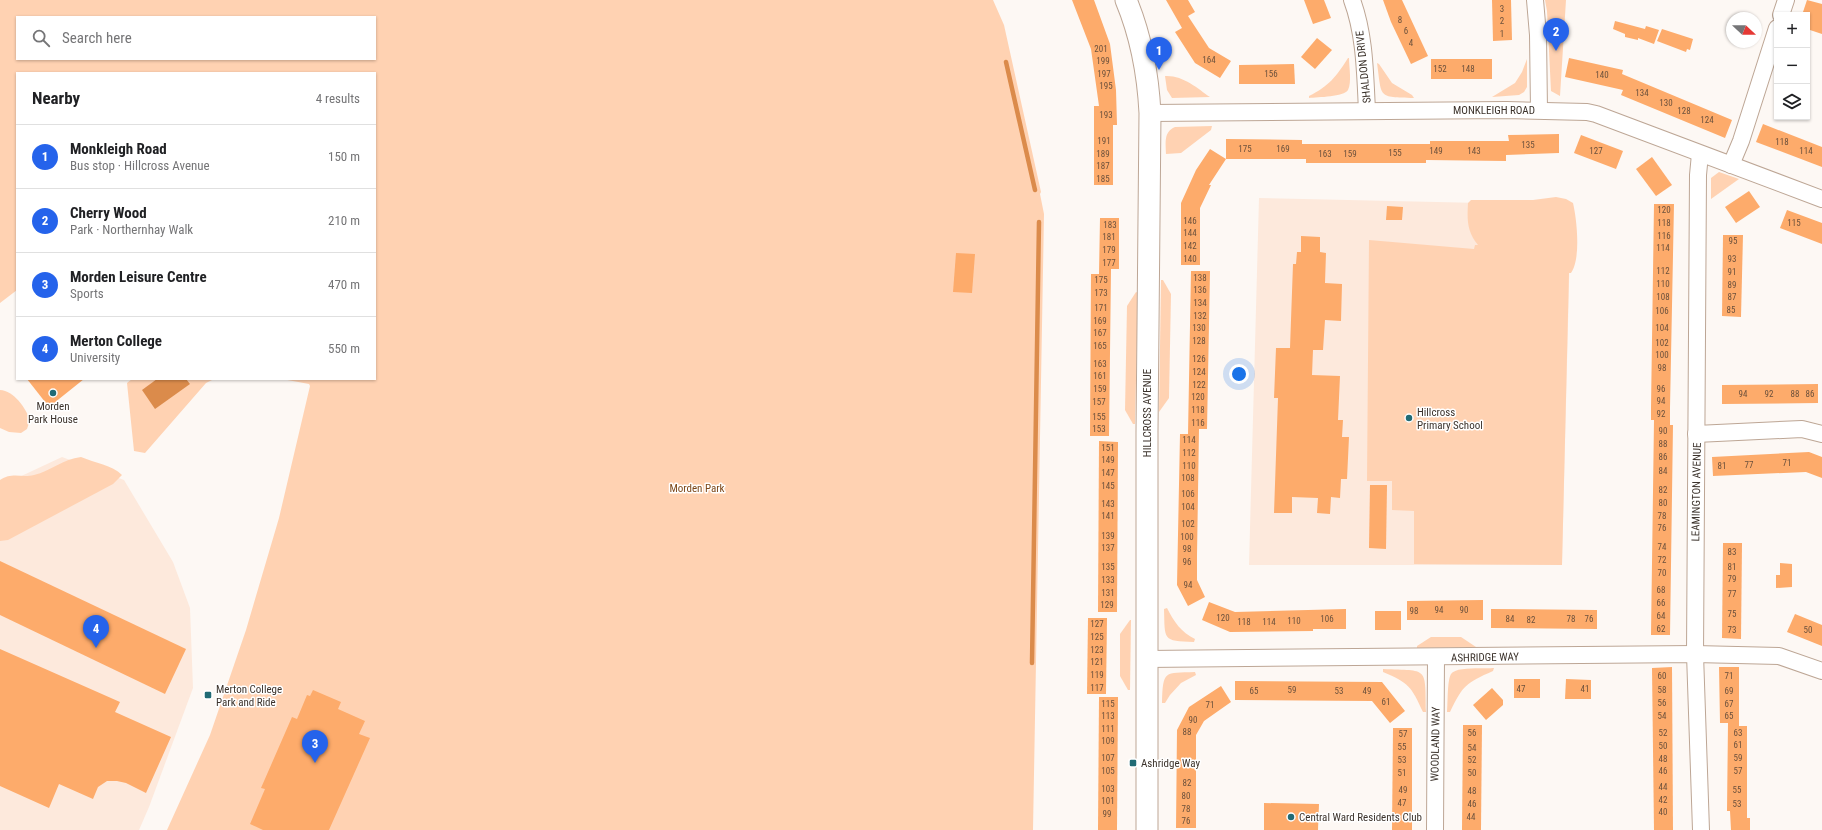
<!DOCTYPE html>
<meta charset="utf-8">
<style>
:root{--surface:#fff;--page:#f6f6f6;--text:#202124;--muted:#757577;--line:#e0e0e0;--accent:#2563eb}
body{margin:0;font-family:"Roboto Condensed",sans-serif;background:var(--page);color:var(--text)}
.controls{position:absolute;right:12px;top:12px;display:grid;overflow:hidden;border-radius:0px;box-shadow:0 1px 3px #0004}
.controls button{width:36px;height:36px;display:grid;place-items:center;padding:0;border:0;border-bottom:1px solid var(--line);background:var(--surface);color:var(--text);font:20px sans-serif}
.compass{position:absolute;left:1726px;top:12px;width:36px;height:36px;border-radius:50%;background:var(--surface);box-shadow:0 1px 3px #0004;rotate:112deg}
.you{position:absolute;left:1239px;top:374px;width:14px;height:14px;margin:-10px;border:3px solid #fff;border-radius:50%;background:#1a73e8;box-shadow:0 0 0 6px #1a73e833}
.badge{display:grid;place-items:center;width:26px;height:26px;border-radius:50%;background:var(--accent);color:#fff;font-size:13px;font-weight:700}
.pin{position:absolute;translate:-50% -33px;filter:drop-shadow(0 1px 2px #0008)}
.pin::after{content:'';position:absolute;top:21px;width:14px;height:12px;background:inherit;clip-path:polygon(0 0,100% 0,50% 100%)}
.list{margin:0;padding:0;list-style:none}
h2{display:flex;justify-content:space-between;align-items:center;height:52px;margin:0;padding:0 16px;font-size:17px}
h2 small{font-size:13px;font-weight:400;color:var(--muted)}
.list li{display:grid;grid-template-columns:26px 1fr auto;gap:12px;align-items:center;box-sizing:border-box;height:64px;padding:0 16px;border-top:1px solid var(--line)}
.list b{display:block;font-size:15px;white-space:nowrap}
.list p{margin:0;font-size:13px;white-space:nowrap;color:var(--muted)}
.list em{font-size:13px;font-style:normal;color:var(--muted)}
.icon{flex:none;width:22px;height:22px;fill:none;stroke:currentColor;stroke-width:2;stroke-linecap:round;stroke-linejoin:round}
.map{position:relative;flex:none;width:1822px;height:830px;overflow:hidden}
.search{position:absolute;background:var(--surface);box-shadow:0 1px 3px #0004;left:16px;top:16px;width:360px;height:44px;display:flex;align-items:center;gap:10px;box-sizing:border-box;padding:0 14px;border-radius:0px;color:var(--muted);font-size:15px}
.panel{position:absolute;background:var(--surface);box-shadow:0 1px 3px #0004;left:16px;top:72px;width:360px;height:308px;border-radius:0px}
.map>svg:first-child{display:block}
.built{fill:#fde9dc}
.green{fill:#ffd2b2;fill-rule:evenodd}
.water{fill:#db8b4b}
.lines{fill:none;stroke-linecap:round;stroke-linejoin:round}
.stream{stroke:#db8b4b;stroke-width:4.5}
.building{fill:#fdab6b}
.minor-casing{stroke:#bda695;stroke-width:18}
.tertiary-casing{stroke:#bda695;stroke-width:23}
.minor{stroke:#fff;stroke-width:16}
.tertiary{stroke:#fff;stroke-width:21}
.poi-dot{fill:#216b75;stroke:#fff;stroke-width:1.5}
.labels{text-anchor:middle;stroke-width:3;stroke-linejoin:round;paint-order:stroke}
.number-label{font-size:9px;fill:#6c513c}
.street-label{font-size:11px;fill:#3c332c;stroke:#fff}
.poi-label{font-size:11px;fill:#3c332c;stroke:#fff;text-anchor:start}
.park-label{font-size:11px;fill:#7c4718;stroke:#fff}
</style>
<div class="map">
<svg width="1822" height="830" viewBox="0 0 1822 830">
<rect width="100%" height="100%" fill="#fdf8f4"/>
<g class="built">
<polygon points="1259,198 1571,205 1562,565 1249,565"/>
<polygon points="62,457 124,480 173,562 190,608 193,688 149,807 139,830 0,830 0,486"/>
</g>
<g class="green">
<path d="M0 0H993L1004 25 1041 192 1040 194 1044 214 1033 830H167L210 735 246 630 279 518 310 386 309 384 282 379H375V73H17V290L0 303ZM17 17H375V59H17Z"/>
<polygon points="1545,0 1566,0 1560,96 1551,91 1547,11"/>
<path d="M1348 58H1349C1349 67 1352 82 1348 90 1344 97 1318 97 1309 98V96C1329 86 1336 77 1348 58Z"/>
<polygon points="1527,59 1527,87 1524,92 1519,95 1492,97 1515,83 1522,72"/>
<path d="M1377 63 1379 64 1392 83 1412 95 1414 98C1377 97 1382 98 1377 63Z"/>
<path d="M1165 76C1183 75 1197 88 1210 97L1172 98 1167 90Z"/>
<path d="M1212 126 1211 130 1181 153 1166 154C1166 144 1163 132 1175 127Z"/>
<polygon points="1719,172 1739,179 1711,199 1711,178"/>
<path d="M1556 197 1566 199 1573 203C1577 220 1581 259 1571 273H1569L1562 565 1414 564V511L1392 510V481H1367L1369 240 1474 249 1475 245H1478C1467 232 1467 220 1468 203L1471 200H1533Z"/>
<polygon points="1161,280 1163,280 1171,294 1169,398 1159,412"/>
<polygon points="1136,292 1138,293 1135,424 1133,424 1125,410 1127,306"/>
<polygon points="132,379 214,379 206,383 145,453 134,451 127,383"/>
<path d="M0 390C14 391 25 407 30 420L27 429 21 433 9 432 0 428Z"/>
<path d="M81 457C95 463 112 465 122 475L113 484 8 540 0 541V480C12 472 21 478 34 475 51 471 63 459 81 457Z"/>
<path d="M1167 608C1174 622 1181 632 1195 639L1194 642C1162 641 1165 640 1164 609Z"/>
<polygon points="1130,620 1131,620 1130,690 1128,690 1120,676 1120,634"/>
<polygon points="1431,637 1461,637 1476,647 1417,648 1417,646"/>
<path d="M1494 668 1493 671C1466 683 1463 685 1450 712H1447C1448 703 1447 681 1451 674 1456 666 1485 669 1494 668Z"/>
<path d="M1383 669C1429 671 1425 666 1426 712H1423C1411 686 1409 683 1383 672Z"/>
<path d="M1195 672 1196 675 1181 683 1170 695 1165 703H1162C1163 670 1164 673 1195 672Z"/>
</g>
<polygon class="water" points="157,379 186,379 190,384 155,409 142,390"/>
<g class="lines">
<g class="stream">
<polyline points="1006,62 1035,190"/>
<polyline points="1032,663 1039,222"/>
</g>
</g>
<g class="building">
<polygon points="1072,0 1094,0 1110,44 1116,90 1117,125 1113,125 1113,185 1094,185 1094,106 1099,106 1091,49"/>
<polygon points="1166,0 1188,0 1195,12 1188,16 1209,48 1231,61 1220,78 1195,63 1175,32 1182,28"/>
<polygon points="1304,0 1324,0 1331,18 1313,24"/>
<polygon points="1383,0 1402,0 1428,56 1411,64 1391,22"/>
<polygon points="1492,0 1511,0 1512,40 1493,41"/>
<polygon points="1807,0 1822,4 1822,34 1807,29 1807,15 1802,15"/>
<polygon points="1615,21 1645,29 1646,26 1659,30 1654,44 1638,38 1638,40 1625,37 1625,34 1613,29"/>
<polygon points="1662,29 1693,39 1690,50 1687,49 1686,52 1657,41"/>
<polygon points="1317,38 1332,50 1315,69 1301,57"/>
<polygon points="1569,58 1623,70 1622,74 1732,120 1725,138 1621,95 1623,90 1565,77"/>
<rect x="1431" y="59" width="61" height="20"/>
<polygon points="1294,64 1295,84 1239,84 1239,65"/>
<polygon points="1763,124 1822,147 1822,167 1756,142"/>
<polygon points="1559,134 1559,153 1506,155 1506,161 1426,160 1426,163 1306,163 1306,159 1226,159 1226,139 1302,140 1302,144 1430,144 1430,141 1509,141 1508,135"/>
<polygon points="1581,135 1623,151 1616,169 1574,153"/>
<polygon points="1210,149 1226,159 1209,185 1211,185 1200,208 1200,265 1181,265 1181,203 1196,170"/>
<polygon points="1652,157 1672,185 1656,196 1636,169"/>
<polygon points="1749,191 1760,207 1736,223 1725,207"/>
<polygon points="1654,204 1674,204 1670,408 1670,425 1673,425 1670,635 1651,635 1654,420 1651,420 1651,408"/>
<polygon points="1387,206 1403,207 1402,220 1386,220"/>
<polygon points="1787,210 1822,223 1822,244 1780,228"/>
<polygon points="1100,218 1119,218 1119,269 1111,269 1109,436 1090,436 1091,274 1099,274"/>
<polygon points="1723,235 1743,235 1741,317 1722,316"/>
<polygon points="1301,236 1320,237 1320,252 1326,253 1325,283 1342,284 1341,321 1325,320 1323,350 1313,350 1312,375 1340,376 1338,420 1343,420 1342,437 1349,437 1347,479 1341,479 1340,498 1331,497 1330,514 1317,513 1318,498 1292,497 1292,513 1274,513 1278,398 1274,398 1276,348 1290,348 1293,264 1296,264 1297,252 1301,252"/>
<polygon points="956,253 975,254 972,293 953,292"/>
<polygon points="1191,271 1210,271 1207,429 1199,429 1197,556 1197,580 1205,597 1188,606 1177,585 1180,434 1188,434"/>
<polygon points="27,379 84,379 49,407"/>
<polygon points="1818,384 1818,403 1722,404 1722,385"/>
<polygon points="1099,441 1118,442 1117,612 1098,612"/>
<polygon points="1809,452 1822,457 1822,478 1806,472 1713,476 1712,457"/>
<polygon points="1370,485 1387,485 1386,549 1369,548"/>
<polygon points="1723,543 1742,543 1741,639 1722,638"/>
<polygon points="0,561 186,649 165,694 0,615"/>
<polygon points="1780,563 1792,564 1792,587 1776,588 1776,575 1780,575"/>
<polygon points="1483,600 1483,620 1407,620 1407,601"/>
<polygon points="1209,602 1235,612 1346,609 1346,629 1313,629 1313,631 1230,632 1202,620"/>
<polygon points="1491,609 1597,610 1597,629 1491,628"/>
<rect x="1375" y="611" width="26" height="19"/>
<polygon points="1795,614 1822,625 1822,646 1787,632"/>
<polygon points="1088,618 1107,618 1106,694 1087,694"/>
<polygon points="0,649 120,702 115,712 171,737 146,793 126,783 117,781 107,781 98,787 93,799 59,784 49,808 0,786"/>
<polygon points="1672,667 1673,830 1654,830 1652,668"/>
<polygon points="1719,667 1739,667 1739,726 1747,726 1747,818 1750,818 1750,830 1731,830 1730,811 1727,811 1728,723 1720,723"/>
<rect x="1514" y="679" width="26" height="19"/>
<polygon points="1566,679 1591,680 1591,699 1565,699"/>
<polygon points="1235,681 1382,682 1405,711 1390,723 1372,701 1235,700"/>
<polygon points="1221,686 1231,702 1204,721 1196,735 1196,828 1176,828 1177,730 1189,707"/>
<polygon points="1492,688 1503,700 1503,705 1486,720 1473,705"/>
<polygon points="313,690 341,702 338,709 365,721 359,734 370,738 329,830 263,830 250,824 265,789 261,788 292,717 297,719 307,695 310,696"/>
<polygon points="1099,697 1118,697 1117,830 1098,830"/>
<polygon points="1463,725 1482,725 1481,830 1462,830"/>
<polygon points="1393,728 1412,728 1412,830 1392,830"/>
<polygon points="1264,803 1319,804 1318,830 1264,830"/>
</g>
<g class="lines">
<defs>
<g id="minor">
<path d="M1352 0C1365 35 1365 74 1367 110"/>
<polyline points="1535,0 1538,35 1539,110"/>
<polyline points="1781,15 1786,0"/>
<polyline points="1150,113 1506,110 1587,112 1596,114 1822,199"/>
<polyline points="1700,154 1698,175 1695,654 1701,830"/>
<polyline points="1731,165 1741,141 1777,28"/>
<polyline points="1696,434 1802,429 1822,434"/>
<polyline points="1146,659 1695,654 1779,656 1822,671"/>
<polyline points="1435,830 1436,657"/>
</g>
<path id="tertiary" d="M1126 0C1141 36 1148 74 1150 113L1147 432V830"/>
</defs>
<use href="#minor" class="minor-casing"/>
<use href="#tertiary" class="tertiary-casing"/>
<use href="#minor" class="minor"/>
<use href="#tertiary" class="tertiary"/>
</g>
<g class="poi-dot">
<circle cx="53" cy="393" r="4"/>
<circle cx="1409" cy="418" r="4"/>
<rect x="204" y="691" width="8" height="8" rx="2"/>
<rect x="1129" y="759" width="8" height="8" rx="2"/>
<circle cx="1291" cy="817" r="4"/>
</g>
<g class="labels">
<g class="number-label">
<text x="1502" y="12">3</text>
<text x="1400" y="23">8</text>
<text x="1502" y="24">2</text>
<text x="1406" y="34">6</text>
<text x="1502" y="37">1</text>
<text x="1411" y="46">4</text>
<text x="1101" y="52">201</text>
<text x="1209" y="63">164</text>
<text x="1103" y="64">199</text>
<text x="1440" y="72">152</text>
<text x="1468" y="72">148</text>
<text x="1104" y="77">197</text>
<text x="1271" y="77">156</text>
<text x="1602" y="78">140</text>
<text x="1106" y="89">195</text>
<text x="1642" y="96">134</text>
<text x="1666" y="106">130</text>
<text x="1684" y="114">128</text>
<text x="1106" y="118">193</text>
<text x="1707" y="123">124</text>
<text x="1104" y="144">191</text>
<text x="1782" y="145">118</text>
<text x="1528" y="148">135</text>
<text x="1245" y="152">175</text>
<text x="1283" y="152">169</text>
<text x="1436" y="154">149</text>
<text x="1474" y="154">143</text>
<text x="1596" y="154">127</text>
<text x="1806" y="154">114</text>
<text x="1395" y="156">155</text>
<text x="1103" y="157">189</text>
<text x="1325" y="157">163</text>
<text x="1350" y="157">159</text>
<text x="1103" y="169">187</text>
<text x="1103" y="182">185</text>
<text x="1664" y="213">120</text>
<text x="1190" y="224">146</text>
<text x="1664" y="226">118</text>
<text x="1794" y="226">115</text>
<text x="1110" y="228">183</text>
<text x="1190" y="236">144</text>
<text x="1664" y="239">116</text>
<text x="1109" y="240">181</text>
<text x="1733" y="244">95</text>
<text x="1190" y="249">142</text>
<text x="1663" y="251">114</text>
<text x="1109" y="253">179</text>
<text x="1190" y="262">140</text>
<text x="1732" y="262">93</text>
<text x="1109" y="266">177</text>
<text x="1663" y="274">112</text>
<text x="1732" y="275">91</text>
<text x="1200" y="281">138</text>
<text x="1101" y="283">175</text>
<text x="1663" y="287">110</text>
<text x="1732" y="288">89</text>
<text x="1200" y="293">136</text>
<text x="1101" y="296">173</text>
<text x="1663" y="300">108</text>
<text x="1732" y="300">87</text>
<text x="1200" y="306">134</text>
<text x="1101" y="311">171</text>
<text x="1731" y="313">85</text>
<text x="1662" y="314">106</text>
<text x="1200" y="319">132</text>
<text x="1100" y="324">169</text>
<text x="1199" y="331">130</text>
<text x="1662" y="331">104</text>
<text x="1100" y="336">167</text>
<text x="1199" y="344">128</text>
<text x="1662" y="346">102</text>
<text x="1100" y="349">165</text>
<text x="1662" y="358">100</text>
<text x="1199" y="362">126</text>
<text x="1100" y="367">163</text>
<text x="1662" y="371">98</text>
<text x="1199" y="375">124</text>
<text x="1100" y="379">161</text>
<text x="1199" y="388">122</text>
<text x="1100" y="392">159</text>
<text x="1661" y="392">96</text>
<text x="1743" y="397">94</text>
<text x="1769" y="397">92</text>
<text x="1795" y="397">88</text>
<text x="1810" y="397">86</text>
<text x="1198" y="400">120</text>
<text x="1661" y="404">94</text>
<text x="1099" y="405">157</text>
<text x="1198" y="413">118</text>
<text x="1661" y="417">92</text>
<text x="1099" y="420">155</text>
<text x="1198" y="426">116</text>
<text x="1099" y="432">153</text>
<text x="1663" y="434">90</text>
<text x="1189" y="443">114</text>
<text x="1663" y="447">88</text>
<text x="1108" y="451">151</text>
<text x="1189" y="456">112</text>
<text x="1663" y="460">86</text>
<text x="1108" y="463">149</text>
<text x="1787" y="466">71</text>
<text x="1749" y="468">77</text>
<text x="1189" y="469">110</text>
<text x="1722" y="469">81</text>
<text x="1663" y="474">84</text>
<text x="1108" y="476">147</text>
<text x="1188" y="481">108</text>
<text x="1108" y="489">145</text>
<text x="1663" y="493">82</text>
<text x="1188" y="497">106</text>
<text x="1663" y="506">80</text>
<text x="1108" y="507">143</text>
<text x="1188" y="510">104</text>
<text x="1108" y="519">141</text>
<text x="1662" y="519">78</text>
<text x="1188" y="527">102</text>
<text x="1662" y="531">76</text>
<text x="1108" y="539">139</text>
<text x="1187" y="540">100</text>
<text x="1662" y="550">74</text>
<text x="1108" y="551">137</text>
<text x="1187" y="552">98</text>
<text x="1732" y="555">83</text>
<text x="1662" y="563">72</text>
<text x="1187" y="565">96</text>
<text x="1108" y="570">135</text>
<text x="1732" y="570">81</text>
<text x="1662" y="576">70</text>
<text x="1732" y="582">79</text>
<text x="1108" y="583">133</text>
<text x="1188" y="588">94</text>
<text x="1661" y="593">68</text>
<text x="1108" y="596">131</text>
<text x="1732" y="597">77</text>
<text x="1661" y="606">66</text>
<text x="1107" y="608">129</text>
<text x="1439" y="613">94</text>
<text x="1464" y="613">90</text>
<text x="1414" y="614">98</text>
<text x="1732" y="617">75</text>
<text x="1661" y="619">64</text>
<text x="1223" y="621">120</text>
<text x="1327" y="622">106</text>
<text x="1510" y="622">84</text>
<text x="1571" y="622">78</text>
<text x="1589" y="622">76</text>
<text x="1531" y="623">82</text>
<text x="1294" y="624">110</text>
<text x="1244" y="625">118</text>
<text x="1269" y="625">114</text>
<text x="1097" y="627">127</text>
<text x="1661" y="632">62</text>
<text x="1732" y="633">73</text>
<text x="1808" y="633">50</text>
<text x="1097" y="640">125</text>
<text x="1097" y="653">123</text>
<text x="1097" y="665">121</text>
<text x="1097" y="678">119</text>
<text x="1662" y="679">60</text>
<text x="1729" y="679">71</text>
<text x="1097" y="691">117</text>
<text x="1521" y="692">47</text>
<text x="1585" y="692">41</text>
<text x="1292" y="693">59</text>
<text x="1662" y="693">58</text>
<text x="1254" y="694">65</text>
<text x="1339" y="694">53</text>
<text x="1367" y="694">49</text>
<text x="1729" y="694">69</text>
<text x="1386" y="705">61</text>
<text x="1662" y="706">56</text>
<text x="1108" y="707">115</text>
<text x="1729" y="707">67</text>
<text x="1210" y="708">71</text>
<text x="1108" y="719">113</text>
<text x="1662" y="719">54</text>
<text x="1729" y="719">65</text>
<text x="1193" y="723">90</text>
<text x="1108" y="732">111</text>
<text x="1187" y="735">88</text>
<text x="1472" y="736">56</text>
<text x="1663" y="736">52</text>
<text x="1738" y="736">63</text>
<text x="1403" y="737">57</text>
<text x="1108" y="744">109</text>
<text x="1738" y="748">61</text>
<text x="1663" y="749">50</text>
<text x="1402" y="750">55</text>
<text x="1472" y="751">54</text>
<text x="1108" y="761">107</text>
<text x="1738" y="761">59</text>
<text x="1663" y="762">48</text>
<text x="1402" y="763">53</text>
<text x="1472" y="763">52</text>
<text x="1108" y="774">105</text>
<text x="1663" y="774">46</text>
<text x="1738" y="774">57</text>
<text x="1402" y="776">51</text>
<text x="1472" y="776">50</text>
<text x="1187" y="786">82</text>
<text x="1663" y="790">44</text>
<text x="1108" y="792">103</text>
<text x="1403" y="793">49</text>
<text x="1737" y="793">55</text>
<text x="1472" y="794">48</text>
<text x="1186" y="799">80</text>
<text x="1663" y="803">42</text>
<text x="1108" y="804">101</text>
<text x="1402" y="806">47</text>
<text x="1472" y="807">46</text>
<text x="1737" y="807">53</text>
<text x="1186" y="812">78</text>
<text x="1663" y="815">40</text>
<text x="1107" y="817">99</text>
<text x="1471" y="820">44</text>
<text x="1186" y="824">76</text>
</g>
<g class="street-label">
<text transform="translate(1363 67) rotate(-96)" y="4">SHALDON DRIVE</text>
<text x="1494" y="114">MONKLEIGH ROAD</text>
<text transform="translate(1147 413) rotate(-90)" y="4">HILLCROSS AVENUE</text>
<text transform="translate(1696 492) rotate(-89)" y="4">LEAMINGTON AVENUE</text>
<text transform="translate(1485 657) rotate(-1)" y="4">ASHRIDGE WAY</text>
<text transform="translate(1435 744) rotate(-89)" y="4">WOODLAND WAY</text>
</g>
<g class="poi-label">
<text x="53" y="410" text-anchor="middle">Morden<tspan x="53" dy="13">Park House</tspan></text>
<text x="1417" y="416">Hillcross<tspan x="1417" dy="13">Primary School</tspan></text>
<text x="216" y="693">Merton College<tspan x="216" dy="13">Park and Ride</tspan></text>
<text x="1141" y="767">Ashridge Way</text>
<text x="1299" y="821">Central Ward Residents Club</text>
</g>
<g class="park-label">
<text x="697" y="492">Morden Park</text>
</g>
</g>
</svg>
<div class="controls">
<button>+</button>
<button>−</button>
<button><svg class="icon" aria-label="layers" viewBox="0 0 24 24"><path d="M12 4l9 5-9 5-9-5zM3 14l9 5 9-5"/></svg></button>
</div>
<svg class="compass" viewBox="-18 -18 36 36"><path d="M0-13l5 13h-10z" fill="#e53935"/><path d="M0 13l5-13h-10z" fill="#757577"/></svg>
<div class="you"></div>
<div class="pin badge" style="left:1159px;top:70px">1</div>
<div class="pin badge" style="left:1556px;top:51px">2</div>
<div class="pin badge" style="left:315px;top:763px">3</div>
<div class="pin badge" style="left:96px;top:648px">4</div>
<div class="search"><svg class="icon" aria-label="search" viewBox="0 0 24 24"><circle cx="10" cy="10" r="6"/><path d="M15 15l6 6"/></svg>Search here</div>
<section class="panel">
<h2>Nearby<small>4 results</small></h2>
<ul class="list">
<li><span class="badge">1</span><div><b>Monkleigh Road</b><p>Bus stop · Hillcross Avenue</p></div><em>150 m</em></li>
<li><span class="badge">2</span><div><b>Cherry Wood</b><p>Park · Northernhay Walk</p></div><em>210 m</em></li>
<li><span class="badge">3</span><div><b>Morden Leisure Centre</b><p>Sports</p></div><em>470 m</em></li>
<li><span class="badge">4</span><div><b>Merton College</b><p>University</p></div><em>550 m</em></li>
</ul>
</section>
</div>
